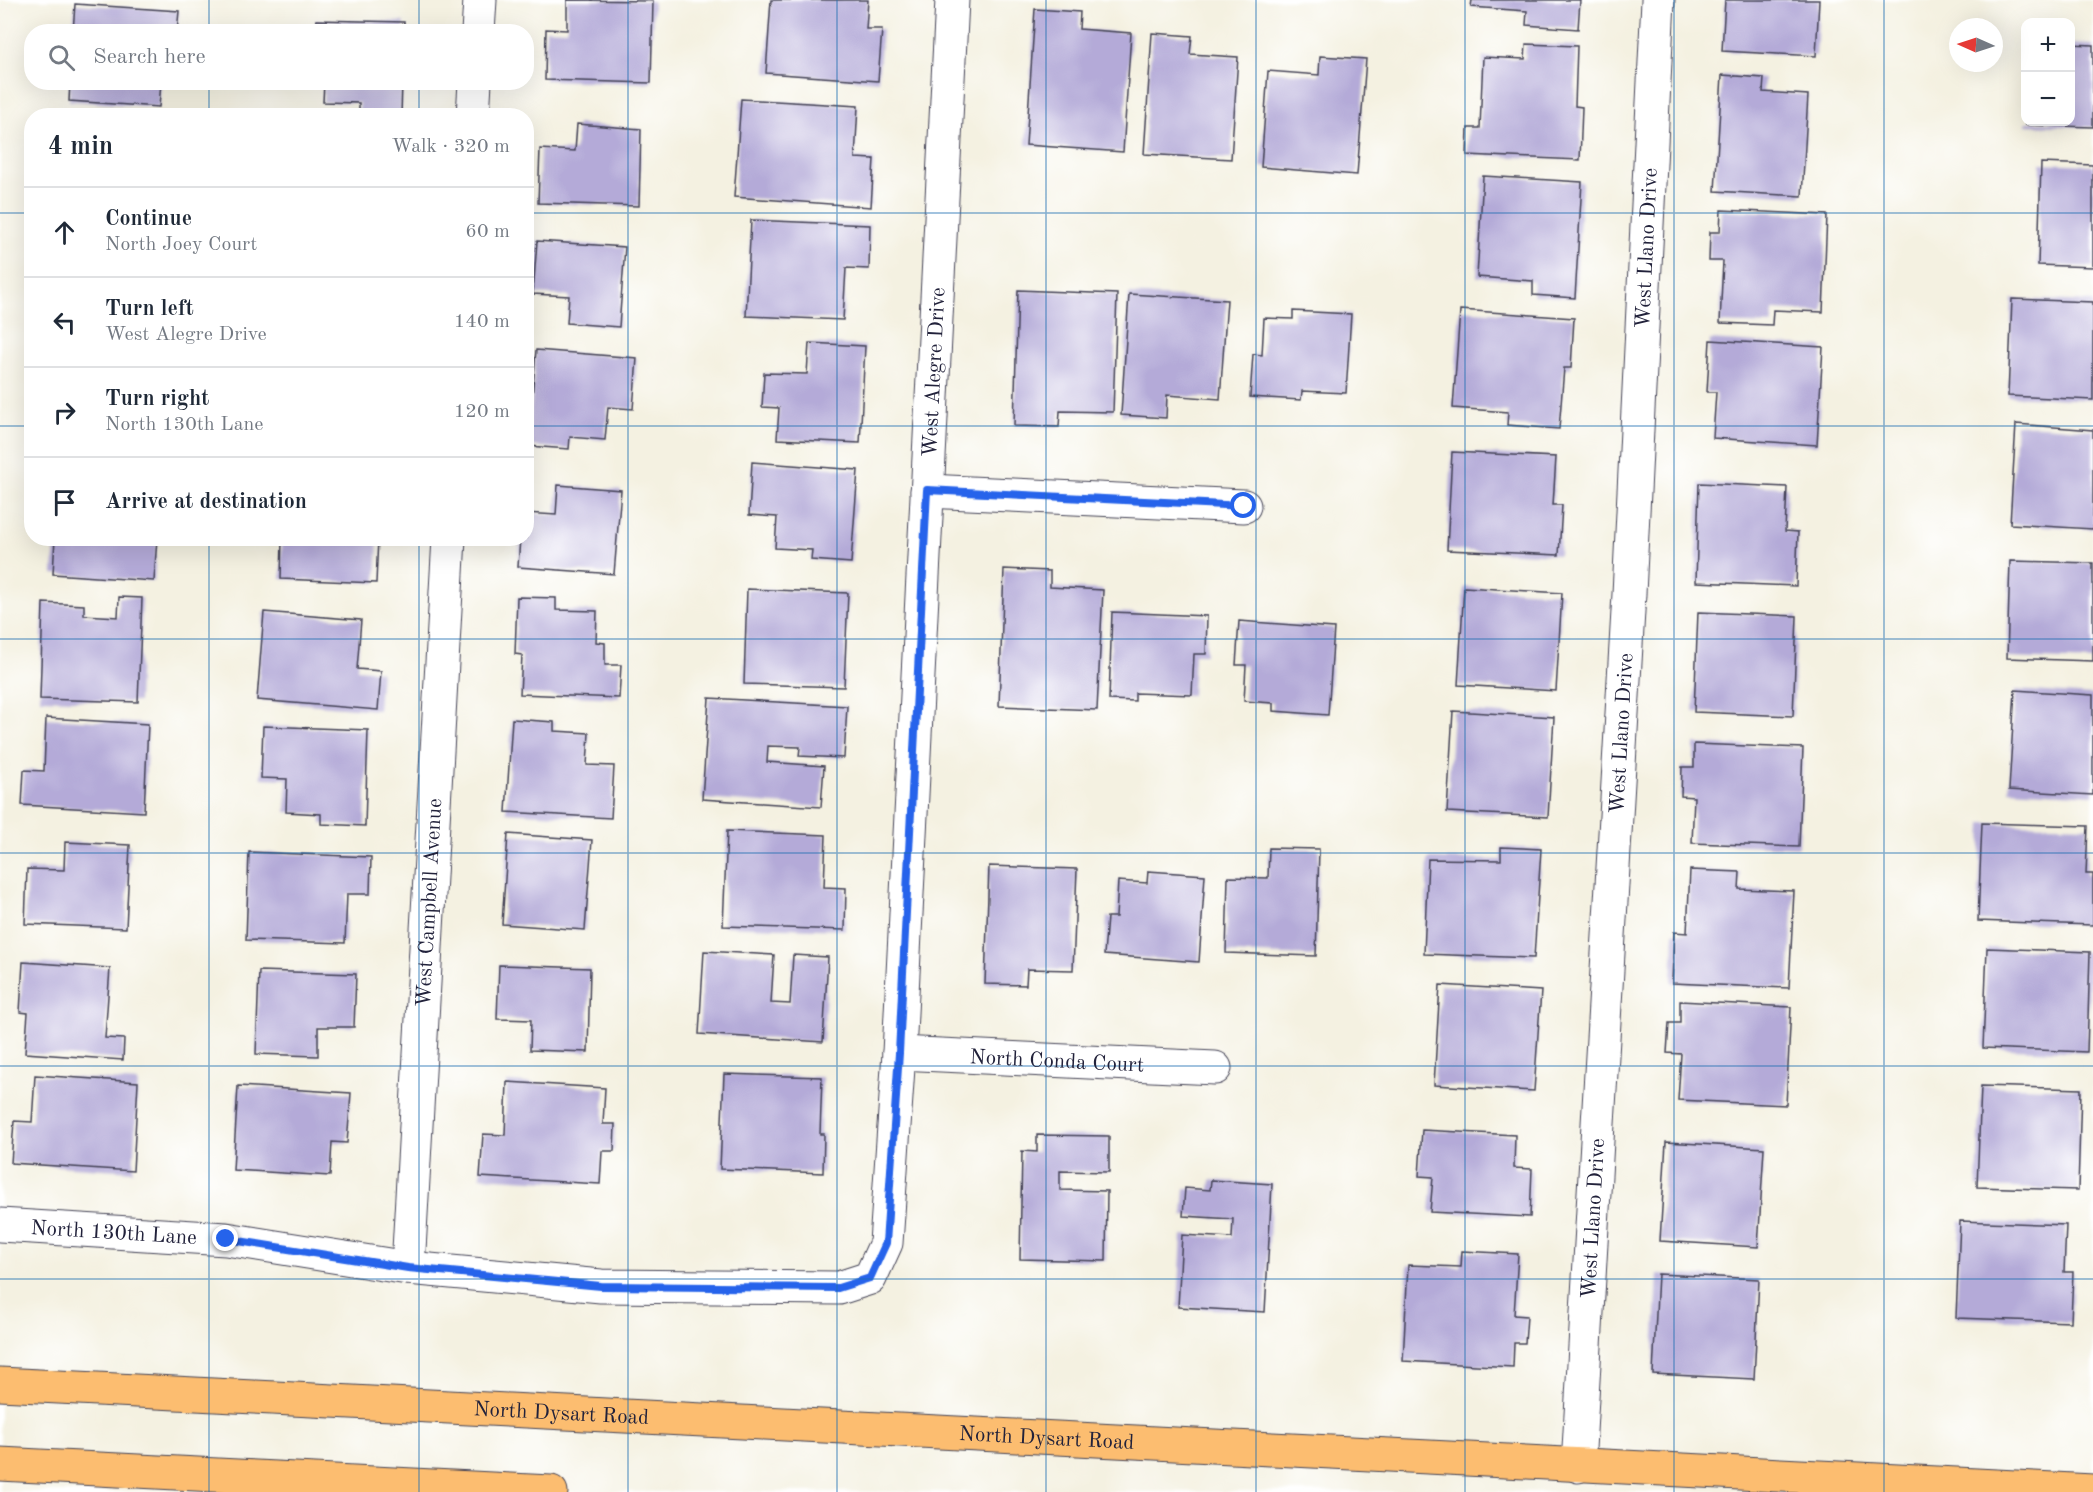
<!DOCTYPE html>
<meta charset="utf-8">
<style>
:root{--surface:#fff;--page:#f6f6f7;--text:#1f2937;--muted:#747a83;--line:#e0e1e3}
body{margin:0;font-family:"Old Standard TT",serif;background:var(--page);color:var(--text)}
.controls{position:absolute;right:18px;top:18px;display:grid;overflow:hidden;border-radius:12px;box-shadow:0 6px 24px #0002}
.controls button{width:54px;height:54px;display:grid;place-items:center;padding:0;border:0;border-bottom:2px solid var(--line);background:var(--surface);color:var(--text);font:30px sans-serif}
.compass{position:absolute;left:1949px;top:18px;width:54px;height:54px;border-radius:50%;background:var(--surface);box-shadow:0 6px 24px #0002;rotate:273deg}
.stop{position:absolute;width:18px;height:18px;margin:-14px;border:4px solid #2563eb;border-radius:50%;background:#fff}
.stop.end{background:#2563eb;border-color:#fff;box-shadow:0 2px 6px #0008}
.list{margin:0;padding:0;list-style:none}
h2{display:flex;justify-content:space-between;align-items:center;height:78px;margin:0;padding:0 24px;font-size:26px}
h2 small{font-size:20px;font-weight:400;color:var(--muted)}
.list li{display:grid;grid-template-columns:39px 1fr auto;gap:18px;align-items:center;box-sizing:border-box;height:90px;padding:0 24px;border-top:2px solid var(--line)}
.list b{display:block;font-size:22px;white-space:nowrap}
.list p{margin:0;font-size:20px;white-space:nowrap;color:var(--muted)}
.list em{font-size:20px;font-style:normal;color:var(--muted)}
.icon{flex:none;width:33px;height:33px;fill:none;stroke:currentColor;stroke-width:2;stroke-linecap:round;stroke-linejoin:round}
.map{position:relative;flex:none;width:2093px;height:1492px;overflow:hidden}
.search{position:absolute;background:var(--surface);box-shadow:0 6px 24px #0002;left:24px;top:24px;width:510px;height:66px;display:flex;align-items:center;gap:15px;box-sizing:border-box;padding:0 21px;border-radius:24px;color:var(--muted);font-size:22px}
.panel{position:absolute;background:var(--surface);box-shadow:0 6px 24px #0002;left:24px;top:108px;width:510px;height:438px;border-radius:24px}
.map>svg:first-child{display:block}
.building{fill:#b4aad8}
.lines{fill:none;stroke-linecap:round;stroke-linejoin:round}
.minor-casing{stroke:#424154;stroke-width:35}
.primary-casing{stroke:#424154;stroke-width:35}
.minor{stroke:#fff;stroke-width:33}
.primary{stroke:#fcbd6f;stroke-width:33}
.route{stroke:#2563eb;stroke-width:8}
.grid{fill:none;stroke:#1f6fb2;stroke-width:1.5;stroke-opacity:0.55}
.labels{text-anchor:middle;stroke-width:4.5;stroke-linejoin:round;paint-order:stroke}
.street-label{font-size:21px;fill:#22223b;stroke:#fff}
</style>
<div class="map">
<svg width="2093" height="1492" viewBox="0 0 2093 1492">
<rect width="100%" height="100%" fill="#fff"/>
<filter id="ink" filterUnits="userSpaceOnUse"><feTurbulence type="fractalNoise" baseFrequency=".0167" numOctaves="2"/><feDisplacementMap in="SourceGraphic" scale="12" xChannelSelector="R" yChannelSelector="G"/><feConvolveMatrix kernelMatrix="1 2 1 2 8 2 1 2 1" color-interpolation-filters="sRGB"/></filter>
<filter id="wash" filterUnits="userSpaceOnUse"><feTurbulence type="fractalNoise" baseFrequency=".008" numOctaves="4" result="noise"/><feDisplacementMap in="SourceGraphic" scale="24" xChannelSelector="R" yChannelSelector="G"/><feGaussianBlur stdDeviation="1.35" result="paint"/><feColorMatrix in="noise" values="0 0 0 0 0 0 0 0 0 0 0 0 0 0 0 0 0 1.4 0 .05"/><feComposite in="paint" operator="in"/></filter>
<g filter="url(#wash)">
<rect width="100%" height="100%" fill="#f4f1e1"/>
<g id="blocks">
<g class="building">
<polygon points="567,0 653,1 651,83 545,80 546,29 567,30"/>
<polygon points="771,0 868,0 866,29 882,29 878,81 766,73"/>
<polygon points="1472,0 1580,0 1578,29 1526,25 1527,11 1471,7"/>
<polygon points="1725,0 1819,0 1816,56 1722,51"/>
<polygon points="75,4 179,11 177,32 73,32"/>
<polygon points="1035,9 1080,12 1079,29 1131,33 1123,152 1026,145"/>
<polygon points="316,20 404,22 404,32 316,32"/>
<polygon points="1152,33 1192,36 1190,54 1238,57 1231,159 1144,154"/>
<polygon points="1526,44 1577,46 1575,106 1582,107 1580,160 1467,155 1468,128 1480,128 1483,57 1525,59"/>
<polygon points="2070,44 2093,45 2093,127 2026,125 2026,122 2070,122"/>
<polygon points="1320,56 1366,59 1357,175 1261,167 1268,71 1319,75"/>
<polygon points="1722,75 1764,78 1763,92 1808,95 1802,196 1715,191"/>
<polygon points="70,82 161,82 159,107 69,101"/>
<polygon points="324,82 402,82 401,116 359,115 359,103 323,102"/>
<polygon points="741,99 858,106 855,158 874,159 871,207 734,197"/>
<polygon points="577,124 641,129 639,206 538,203 540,149 575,151"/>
<polygon points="2041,163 2093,165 2093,267 2038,265"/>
<polygon points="1483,176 1582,182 1575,298 1533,295 1533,281 1477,277"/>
<polygon points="1721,210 1827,215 1823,312 1773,310 1772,325 1720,323 1723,261 1709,261 1710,232 1720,232"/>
<polygon points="751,220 870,225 869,269 846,268 843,320 746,316"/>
<polygon points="537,241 625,247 619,327 567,323 569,296 533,294"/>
<polygon points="1018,290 1117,294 1113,412 1060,411 1059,427 1014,426"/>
<polygon points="1129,294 1227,300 1220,399 1167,395 1166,418 1121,415"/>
<polygon points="2012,299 2093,302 2093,400 2008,396"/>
<polygon points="1460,310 1574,318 1571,368 1564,368 1559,429 1507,425 1508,412 1453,408"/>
<polygon points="1293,311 1351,314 1346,393 1302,391 1301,400 1250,397 1253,354 1262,355 1264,318 1293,319"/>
<polygon points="1710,340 1823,347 1817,445 1713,438 1716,392 1707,392"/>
<polygon points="809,343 865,346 860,443 777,439 779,408 762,407 764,373 807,374"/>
<polygon points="536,350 637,358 633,409 608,407 605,440 570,437 569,449 528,446"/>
<polygon points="2016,424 2093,430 2093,529 2010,524"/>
<polygon points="1452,452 1556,457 1553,505 1562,505 1559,555 1447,550"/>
<polygon points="752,462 858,470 851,563 811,560 812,550 775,548 777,517 749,515"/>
<polygon points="1699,483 1787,487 1785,531 1798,532 1796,586 1696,582"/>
<polygon points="558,485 621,490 614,574 518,567 520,538 526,538 526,513 556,515"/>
<polygon points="55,538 157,538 154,581 53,574"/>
<polygon points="282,538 378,538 376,583 281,579"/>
<polygon points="2010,561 2093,563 2093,661 2007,658"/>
<polygon points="1004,569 1050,571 1050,587 1103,590 1097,710 999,706"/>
<polygon points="1464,587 1562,593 1556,691 1458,685"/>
<polygon points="747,589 848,593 844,687 744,684"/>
<polygon points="119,597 142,598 138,702 40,699 43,603 84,605 84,615 118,617"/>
<polygon points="517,597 556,598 556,610 597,611 596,642 605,643 605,665 621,665 619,698 520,694 522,655 515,654"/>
<polygon points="264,612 361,620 357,669 381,671 378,710 257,700"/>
<polygon points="1112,612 1207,616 1206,654 1194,654 1192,695 1135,693 1135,701 1109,700"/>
<polygon points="1698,612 1797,616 1793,716 1694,712"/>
<polygon points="1239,621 1334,628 1328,715 1273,711 1273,703 1244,701 1246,665 1236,665"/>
<polygon points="2015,690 2093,695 2093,795 2009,790"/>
<polygon points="709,698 847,706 844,758 799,756 800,747 768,746 767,762 824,766 821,807 702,799"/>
<polygon points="1453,711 1554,717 1548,817 1447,812"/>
<polygon points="46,718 148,724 144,812 22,805 24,770 44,771"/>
<polygon points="512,719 554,722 554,731 589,733 587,765 614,766 611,818 506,812"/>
<polygon points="263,726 368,730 365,826 321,824 321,814 286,812 287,779 261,778"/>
<polygon points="1694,744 1803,748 1799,847 1692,843 1694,797 1681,796 1682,767 1694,767"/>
<polygon points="1982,823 2088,826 2086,874 2093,874 2093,925 1978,921"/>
<polygon points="727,831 826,835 824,887 846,888 845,930 723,926"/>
<polygon points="508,834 592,840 585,930 502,924"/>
<polygon points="65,842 130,845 126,928 25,924 27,869 64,870"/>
<polygon points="1501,847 1541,849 1534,958 1424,954 1428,859 1501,860"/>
<polygon points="1269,848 1319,849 1316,956 1226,953 1228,877 1268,878"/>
<polygon points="249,852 371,857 370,894 347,894 345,943 246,940"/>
<polygon points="989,866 1077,869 1073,970 1027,969 1026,985 985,984"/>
<polygon points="1690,870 1740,872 1739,889 1794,891 1789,988 1672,983 1674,932 1687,933"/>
<polygon points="1148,871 1205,875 1199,962 1104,955 1107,917 1116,917 1118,881 1147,883"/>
<polygon points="1987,948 2090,952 2087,1052 1983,1048"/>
<polygon points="704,951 774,955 771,1003 790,1004 793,955 828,957 823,1042 699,1034"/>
<polygon points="23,962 110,968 105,1038 124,1039 123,1060 25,1053 28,1013 20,1012"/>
<polygon points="499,965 590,968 588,1052 530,1050 531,1020 497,1019"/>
<polygon points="259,971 356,974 354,1027 318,1027 318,1056 256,1054"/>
<polygon points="1440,985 1541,991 1534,1091 1434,1085"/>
<polygon points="1680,1001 1791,1007 1786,1105 1678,1100 1681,1054 1667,1053 1669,1023 1680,1023"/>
<polygon points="724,1074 822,1077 820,1134 824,1134 823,1173 720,1169"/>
<polygon points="35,1075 138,1082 133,1171 11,1163 14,1121 32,1122"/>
<polygon points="507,1082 605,1088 603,1124 615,1124 614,1151 602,1151 600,1184 480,1177 483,1134 505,1135"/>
<polygon points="238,1086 351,1093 347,1143 332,1142 330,1176 233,1170"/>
<polygon points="1981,1086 2081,1089 2078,1190 1977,1187"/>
<polygon points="1422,1130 1515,1135 1514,1168 1532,1169 1530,1217 1430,1212 1433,1177 1419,1176"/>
<polygon points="1037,1135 1109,1136 1109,1172 1060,1171 1060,1190 1107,1191 1106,1261 1020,1259 1022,1151 1037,1152"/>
<polygon points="1666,1142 1764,1148 1758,1247 1660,1241"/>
<polygon points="1211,1180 1272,1184 1265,1312 1178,1307 1182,1235 1232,1238 1233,1219 1183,1216 1185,1188 1210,1190"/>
<polygon points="1960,1221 2066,1225 2064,1272 2073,1272 2071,1322 1956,1318"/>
<polygon points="1462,1251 1518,1254 1514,1315 1527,1316 1525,1343 1514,1343 1513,1367 1403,1361 1408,1265 1461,1267"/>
<polygon points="1658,1274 1759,1279 1754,1379 1653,1374"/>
</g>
</g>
</g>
<g filter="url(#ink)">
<use href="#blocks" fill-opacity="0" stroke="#424154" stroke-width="1.5"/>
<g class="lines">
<defs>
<g id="minor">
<polyline points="478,32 480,0"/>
<polyline points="473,116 475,82"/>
<polyline points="927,491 1244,506"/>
<path id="s1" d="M899 1053 1215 1068"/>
<path id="s2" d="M0 1225 226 1239 408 1268 601 1286 839 1288 870 1278 886 1243 899 1053 952 0"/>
<path id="s3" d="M408 1268 449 538"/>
<path id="s4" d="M1578 1466 1629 594 1658 0"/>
</g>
<g id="primary">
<path id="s5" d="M0 1384 2093 1491"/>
<polyline points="0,1464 551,1492"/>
</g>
</defs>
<use href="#minor" class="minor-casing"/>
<use href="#primary" class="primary-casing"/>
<use href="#minor" class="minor"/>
<use href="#primary" class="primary"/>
</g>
</g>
<g class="lines" filter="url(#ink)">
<polyline class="route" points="226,1239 408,1268 601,1286 838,1288 870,1278 886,1243 899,1053 927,490 1244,506"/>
</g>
<path class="grid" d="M209 0V32M419 0V32M628 0V1492M837 0V1492M1046 0V1492M1256 0V1492M1465 0V1492M1674 0V1492M1884 0V1492M209 82V116M419 82V116M0 213H32M526 213H2093M0 426H32M526 426H2093M209 538V1492M419 538V1492M0 639H2093M0 853H2093M0 1066H2093M0 1279H2093"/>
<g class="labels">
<g class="street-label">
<text dy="7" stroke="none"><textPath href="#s4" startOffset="1220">West Llano Drive</textPath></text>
<text dy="7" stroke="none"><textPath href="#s2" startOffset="1786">West Alegre Drive</textPath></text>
<text dy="7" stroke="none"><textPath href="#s4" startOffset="734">West Llano Drive</textPath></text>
<text dy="7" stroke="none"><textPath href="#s3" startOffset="366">West Campbell Avenue</textPath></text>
<text dy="7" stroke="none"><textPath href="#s1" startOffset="158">North Conda Court</textPath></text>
<text dy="7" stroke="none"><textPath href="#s4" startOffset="248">West Llano Drive</textPath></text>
<text dy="7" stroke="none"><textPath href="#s2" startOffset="114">North 130th Lane</textPath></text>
<text dy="7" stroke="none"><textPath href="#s5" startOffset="562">North Dysart Road</textPath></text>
<text dy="7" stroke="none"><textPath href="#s5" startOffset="1048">North Dysart Road</textPath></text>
</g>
</g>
</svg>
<div class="controls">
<button>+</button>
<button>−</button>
</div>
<svg class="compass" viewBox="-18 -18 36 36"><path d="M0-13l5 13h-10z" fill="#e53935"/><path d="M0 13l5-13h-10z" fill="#747a83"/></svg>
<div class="stop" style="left:1244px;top:506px"></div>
<div class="stop end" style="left:226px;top:1239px"></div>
<div class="search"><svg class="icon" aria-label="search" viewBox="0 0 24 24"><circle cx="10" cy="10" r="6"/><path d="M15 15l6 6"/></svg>Search here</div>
<section class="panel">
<h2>4 min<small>Walk · 320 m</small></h2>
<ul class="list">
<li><svg class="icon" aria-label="ahead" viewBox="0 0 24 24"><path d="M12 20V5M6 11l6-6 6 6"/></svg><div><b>Continue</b><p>North Joey Court</p></div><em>60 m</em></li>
<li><svg class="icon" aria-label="left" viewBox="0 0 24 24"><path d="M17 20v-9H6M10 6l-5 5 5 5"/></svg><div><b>Turn left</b><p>West Alegre Drive</p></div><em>140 m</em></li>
<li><svg class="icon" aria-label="right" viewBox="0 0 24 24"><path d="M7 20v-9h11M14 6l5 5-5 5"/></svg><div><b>Turn right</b><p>North 130th Lane</p></div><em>120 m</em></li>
<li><svg class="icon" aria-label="arrive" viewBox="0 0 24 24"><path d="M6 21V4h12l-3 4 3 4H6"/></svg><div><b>Arrive at destination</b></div></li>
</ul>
</section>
</div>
